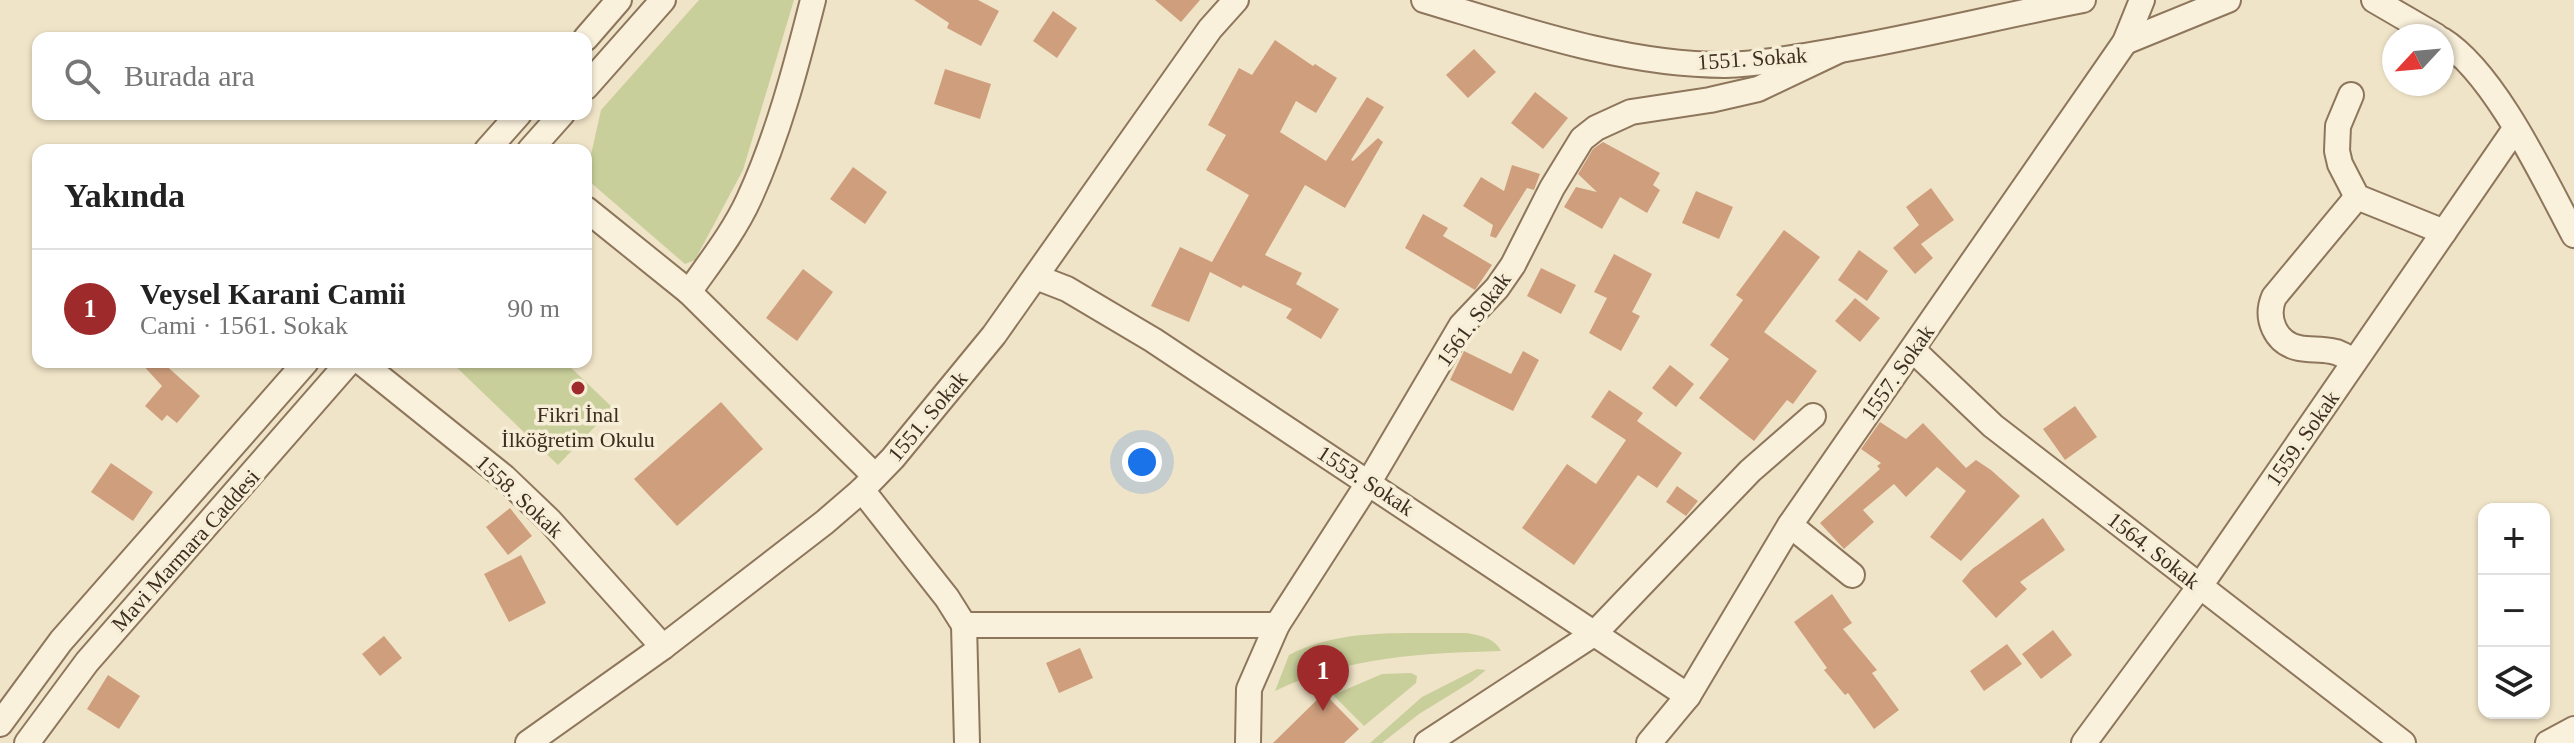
<!DOCTYPE html>
<html lang="tr">
<meta charset="utf-8">
<style>
:root{--surface:#fff;--page:#f2f2f2;--text:#222;--muted:#767676;--line:#e0e0e0;--accent:#9e2a2b}
body{margin:0;font-family:Georgia,serif;background:var(--page);color:var(--text)}
.controls{position:absolute;right:24px;bottom:24px;display:grid;overflow:hidden;border-radius:16px;box-shadow:0 2px 6px #0004}
.controls button{width:72px;height:72px;display:grid;place-items:center;padding:0;border:0;border-bottom:2px solid var(--line);background:var(--surface);color:var(--text);font:40px sans-serif}
.compass{position:absolute;left:2382px;top:24px;width:72px;height:72px;border-radius:50%;background:var(--surface);box-shadow:0 2px 6px #0004;rotate:244deg}
.you{position:absolute;left:1142px;top:462px;width:28px;height:28px;margin:-20px;border:6px solid #fff;border-radius:50%;background:#1a73e8;box-shadow:0 0 0 12px #1a73e833}
.badge{display:grid;place-items:center;width:52px;height:52px;border-radius:50%;background:var(--accent);color:#fff;font-size:26px;font-weight:700}
.pin{position:absolute;translate:-50% -66px;filter:drop-shadow(0 2px 4px #0008)}
.pin::after{content:'';position:absolute;top:42px;width:28px;height:24px;background:inherit;clip-path:polygon(0 0,100% 0,50% 100%)}
.list{margin:0;padding:0;list-style:none}
h2{display:flex;justify-content:space-between;align-items:center;height:104px;margin:0;padding:0 32px;font-size:34px}
h2 small{font-size:26px;font-weight:400;color:var(--muted)}
.list li{display:grid;grid-template-columns:52px 1fr auto;gap:24px;align-items:center;box-sizing:border-box;height:120px;padding:0 32px;border-top:2px solid var(--line)}
.list b{display:block;font-size:30px;white-space:nowrap}
.list p{margin:0;font-size:26px;white-space:nowrap;color:var(--muted)}
.list em{font-size:26px;font-style:normal;color:var(--muted)}
.icon{flex:none;width:44px;height:44px;fill:none;stroke:currentColor;stroke-width:2;stroke-linecap:round;stroke-linejoin:round}
.map{position:relative;flex:none;width:2574px;height:743px;overflow:hidden}
.search{position:absolute;background:var(--surface);box-shadow:0 2px 6px #0004;left:32px;top:32px;width:560px;height:88px;display:flex;align-items:center;gap:20px;box-sizing:border-box;padding:0 28px;border-radius:16px;color:var(--muted);font-size:30px}
.panel{position:absolute;background:var(--surface);box-shadow:0 2px 6px #0004;left:32px;top:144px;width:560px;height:224px;border-radius:16px}
.map>svg:first-child{display:block}
.green{fill:#c9cf9b}
.building{fill:#cf9f7d}
.lines{fill:none;stroke-linecap:round;stroke-linejoin:round}
.minor-casing{stroke:#8d765c;stroke-width:28}
.minor{stroke:#faf1dc;stroke-width:24}
.poi-dot{fill:#9e2a2b;stroke:#f7eed8;stroke-width:3}
.labels{text-anchor:middle;stroke-width:7;stroke-linejoin:round;paint-order:stroke}
.street-label{font-size:22px;fill:#3d2e20;stroke:#f7eed8}
.poi-label{font-size:22px;fill:#3d2e20;stroke:#f7eed8}
</style>
<div class="map">
<svg width="2574" height="743" viewBox="0 0 2574 743">
<rect width="100%" height="100%" fill="#f0e4c8"/>
<g class="green">
<polygon points="699,0 794,0 743,170 695,260 685,264 590,182 588,168 601,110"/>
<polygon points="451,362 565,362 613,408 558,465"/>
<path d="M1467 633C1480 636 1494 637 1501 651 1424 653 1345 657 1275 691L1289 655C1341 627 1408 634 1467 633Z"/>
<polygon points="1477,669 1486,670 1471,682 1419,714 1382,743 1370,743 1422,697"/>
<polygon points="1411,673 1417,676 1416,683 1364,726 1333,695 1382,674"/>
</g>
<g class="building">
<polygon points="914,0 978,0 999,11 981,46 947,28 949,23"/>
<polygon points="1155,0 1200,0 1181,22"/>
<polygon points="1053,11 1077,28 1057,58 1033,41"/>
<polygon points="1275,40 1313,66 1315,64 1337,78 1316,113 1296,101 1280,132 1326,161 1367,97 1384,107 1351,160 1353,161 1378,138 1383,142 1345,208 1305,185 1265,255 1302,273 1296,284 1339,309 1321,339 1286,318 1292,309 1243,285 1241,288 1210,272 1189,322 1151,306 1180,247 1212,262 1249,195 1206,170 1226,135 1208,125 1239,68 1252,75"/>
<polygon points="1474,49 1496,72 1468,98 1446,75"/>
<polygon points="945,69 991,84 980,119 934,104"/>
<polygon points="1535,92 1568,118 1543,149 1511,123"/>
<polygon points="1603,142 1660,173 1653,185 1660,190 1647,213 1620,197 1602,229 1564,207 1576,187 1597,192 1578,174 1593,149"/>
<polygon points="1512,165 1540,174 1534,190 1527,188 1496,238 1490,236 1493,225 1463,206 1481,177 1504,191"/>
<polygon points="853,167 887,192 865,224 830,199"/>
<polygon points="1931,188 1954,220 1921,244 1933,258 1915,274 1893,248 1919,225 1906,207"/>
<polygon points="1696,191 1733,207 1719,239 1682,223"/>
<polygon points="1423,214 1448,228 1443,236 1492,265 1475,290 1405,248"/>
<polygon points="1784,230 1820,257 1764,332 1817,371 1793,404 1787,400 1754,441 1699,398 1729,359 1710,345 1743,300 1736,295"/>
<polygon points="1859,250 1888,271 1867,301 1838,280"/>
<polygon points="1614,254 1652,274 1632,312 1640,316 1621,351 1589,333 1607,298 1594,292"/>
<polygon points="1541,268 1576,285 1561,314 1527,296"/>
<polygon points="803,269 833,292 797,341 766,318"/>
<polygon points="1855,298 1880,318 1860,342 1835,321"/>
<polygon points="1464,351 1511,374 1523,351 1539,360 1513,411 1450,380"/>
<polygon points="140,362 162,362 200,396 177,423 167,415 162,421 145,406 162,386"/>
<polygon points="1670,365 1694,384 1676,407 1652,388"/>
<polygon points="1609,390 1643,413 1637,421 1682,453 1657,488 1638,475 1574,565 1522,528 1567,464 1596,484 1626,440 1591,417"/>
<polygon points="721,402 763,449 677,526 634,479"/>
<polygon points="2075,406 2097,437 2065,460 2043,429"/>
<polygon points="1880,422 1906,439 1923,423 1966,468 1976,460 1991,470 2020,496 1961,561 1930,537 1966,491 1937,467 1906,497 1894,484 1863,510 1874,522 1844,549 1820,523 1880,469 1877,466 1881,463 1861,449"/>
<polygon points="111,463 153,492 133,521 91,492"/>
<polygon points="1677,486 1698,501 1686,516 1666,502"/>
<polygon points="510,508 532,536 508,555 486,527"/>
<polygon points="2043,518 2065,550 2020,582 2027,589 1996,618 1962,581 1972,569"/>
<polygon points="521,555 546,603 509,622 484,574"/>
<polygon points="1832,594 1852,623 1843,629 1877,670 1872,673 1899,710 1874,729 1848,693 1845,695 1824,670 1827,668 1794,622"/>
<polygon points="2053,630 2072,655 2041,679 2022,654"/>
<polygon points="384,636 402,658 380,676 362,654"/>
<polygon points="2007,644 2022,664 1984,691 1970,671"/>
<polygon points="1080,648 1093,678 1059,693 1046,663"/>
<polygon points="108,675 140,696 119,729 87,709"/>
<polygon points="1324,693 1359,729 1344,743 1273,743"/>
</g>
<g class="lines">
<defs>
<g id="minor">
<path d="M1424 0C1521 29 1623 65 1725 65 1762 64 1798 57 1834 51 1917 37 2000 16 2083 0"/>
<polyline points="2374,0 2436,36"/>
<polyline points="586,38 619,0"/>
<path d="M2442 40C2495 73 2544 179 2574 235"/>
<polyline points="2125,42 2228,0"/>
<polyline points="586,87 663,0"/>
<polyline points="2351,95 2338,126 2337,151 2340,164 2357,197 2444,232"/>
<polyline points="487,150 519,114"/>
<polyline points="530,150 562,114"/>
<polyline points="586,209 689,292 875,476"/>
<polyline points="1036,277 1067,289 1153,340 1688,696"/>
<path d="M689 292C710 262 734 232 749 199 778 136 796 67 813 0"/>
<polyline points="1913,350 1993,426 2403,743"/>
<polyline points="361,362 504,477 550,521 663,647"/>
<path d="M2354 362C2347 357 2340 352 2331 351 2321 349 2309 350 2299 348 2275 343 2265 318 2274 297L2357 197"/>
<polyline points="862,490 947,598 964,625 967,743"/>
<polyline points="1790,525 1852,575"/>
<polyline points="964,625 1277,625"/>
<polyline points="0,724 61,641 306,362"/>
<polyline points="27,743 87,662 349,362"/>
<polyline points="528,743 663,647 825,522 862,490 893,458 994,335 1210,29 1236,0"/>
<polyline points="1248,743 1249,689 1277,625 1369,482 1461,326 1497,288 1513,265 1552,188 1582,139 1596,128 1631,112 1710,100 1758,89 1840,50"/>
<polyline points="1427,743 1595,633 1750,471 1813,416"/>
<polyline points="1649,743 1688,696 1790,525 2125,42 2142,0"/>
<polyline points="2084,743 2200,586 2515,129"/>
<polyline points="2548,743 2574,729"/>
</g>
</defs>
<use href="#minor" class="minor-casing"/>
<use href="#minor" class="minor"/>
</g>
<circle class="poi-dot" cx="578" cy="388" r="8"/>
<g class="labels">
<g class="street-label">
<text transform="translate(1752 58) rotate(-4)" y="8">1551. Sokak</text>
<text transform="translate(1473 319) rotate(-54)" y="8">1561. Sokak</text>
<text transform="translate(1897 372) rotate(-55)" y="8">1557. Sokak</text>
<text transform="translate(927 416) rotate(-50)" y="8">1551. Sokak</text>
<text transform="translate(2302 438) rotate(-55)" y="8">1559. Sokak</text>
<text transform="translate(1366 480) rotate(33)" y="8">1553. Sokak</text>
<text transform="translate(520 496) rotate(43)" y="8">1558. Sokak</text>
<text transform="translate(185 550) rotate(-48)" y="8">Mavi Marmara Caddesi</text>
<text transform="translate(2154 550) rotate(38)" y="8">1564. Sokak</text>
</g>
<g class="poi-label">
<text x="578" y="422">Fikri İnal<tspan x="578" dy="25">İlköğretim Okulu</tspan></text>
</g>
</g>
</svg>
<div class="controls">
<button>+</button>
<button>−</button>
<button><svg class="icon" aria-label="layers" viewBox="0 0 24 24"><path d="M12 4l9 5-9 5-9-5zM3 14l9 5 9-5"/></svg></button>
</div>
<svg class="compass" viewBox="-18 -18 36 36"><path d="M0-13l5 13h-10z" fill="#e53935"/><path d="M0 13l5-13h-10z" fill="#767676"/></svg>
<div class="you"></div>
<div class="pin badge" style="left:1323px;top:711px">1</div>
<div class="search"><svg class="icon" aria-label="search" viewBox="0 0 24 24"><circle cx="10" cy="10" r="6"/><path d="M15 15l6 6"/></svg>Burada ara</div>
<section class="panel">
<h2>Yakında<small></small></h2>
<ul class="list">
<li><span class="badge">1</span><div><b>Veysel Karani Camii</b><p>Cami · 1561. Sokak</p></div><em>90 m</em></li>
</ul>
</section>
</div>
